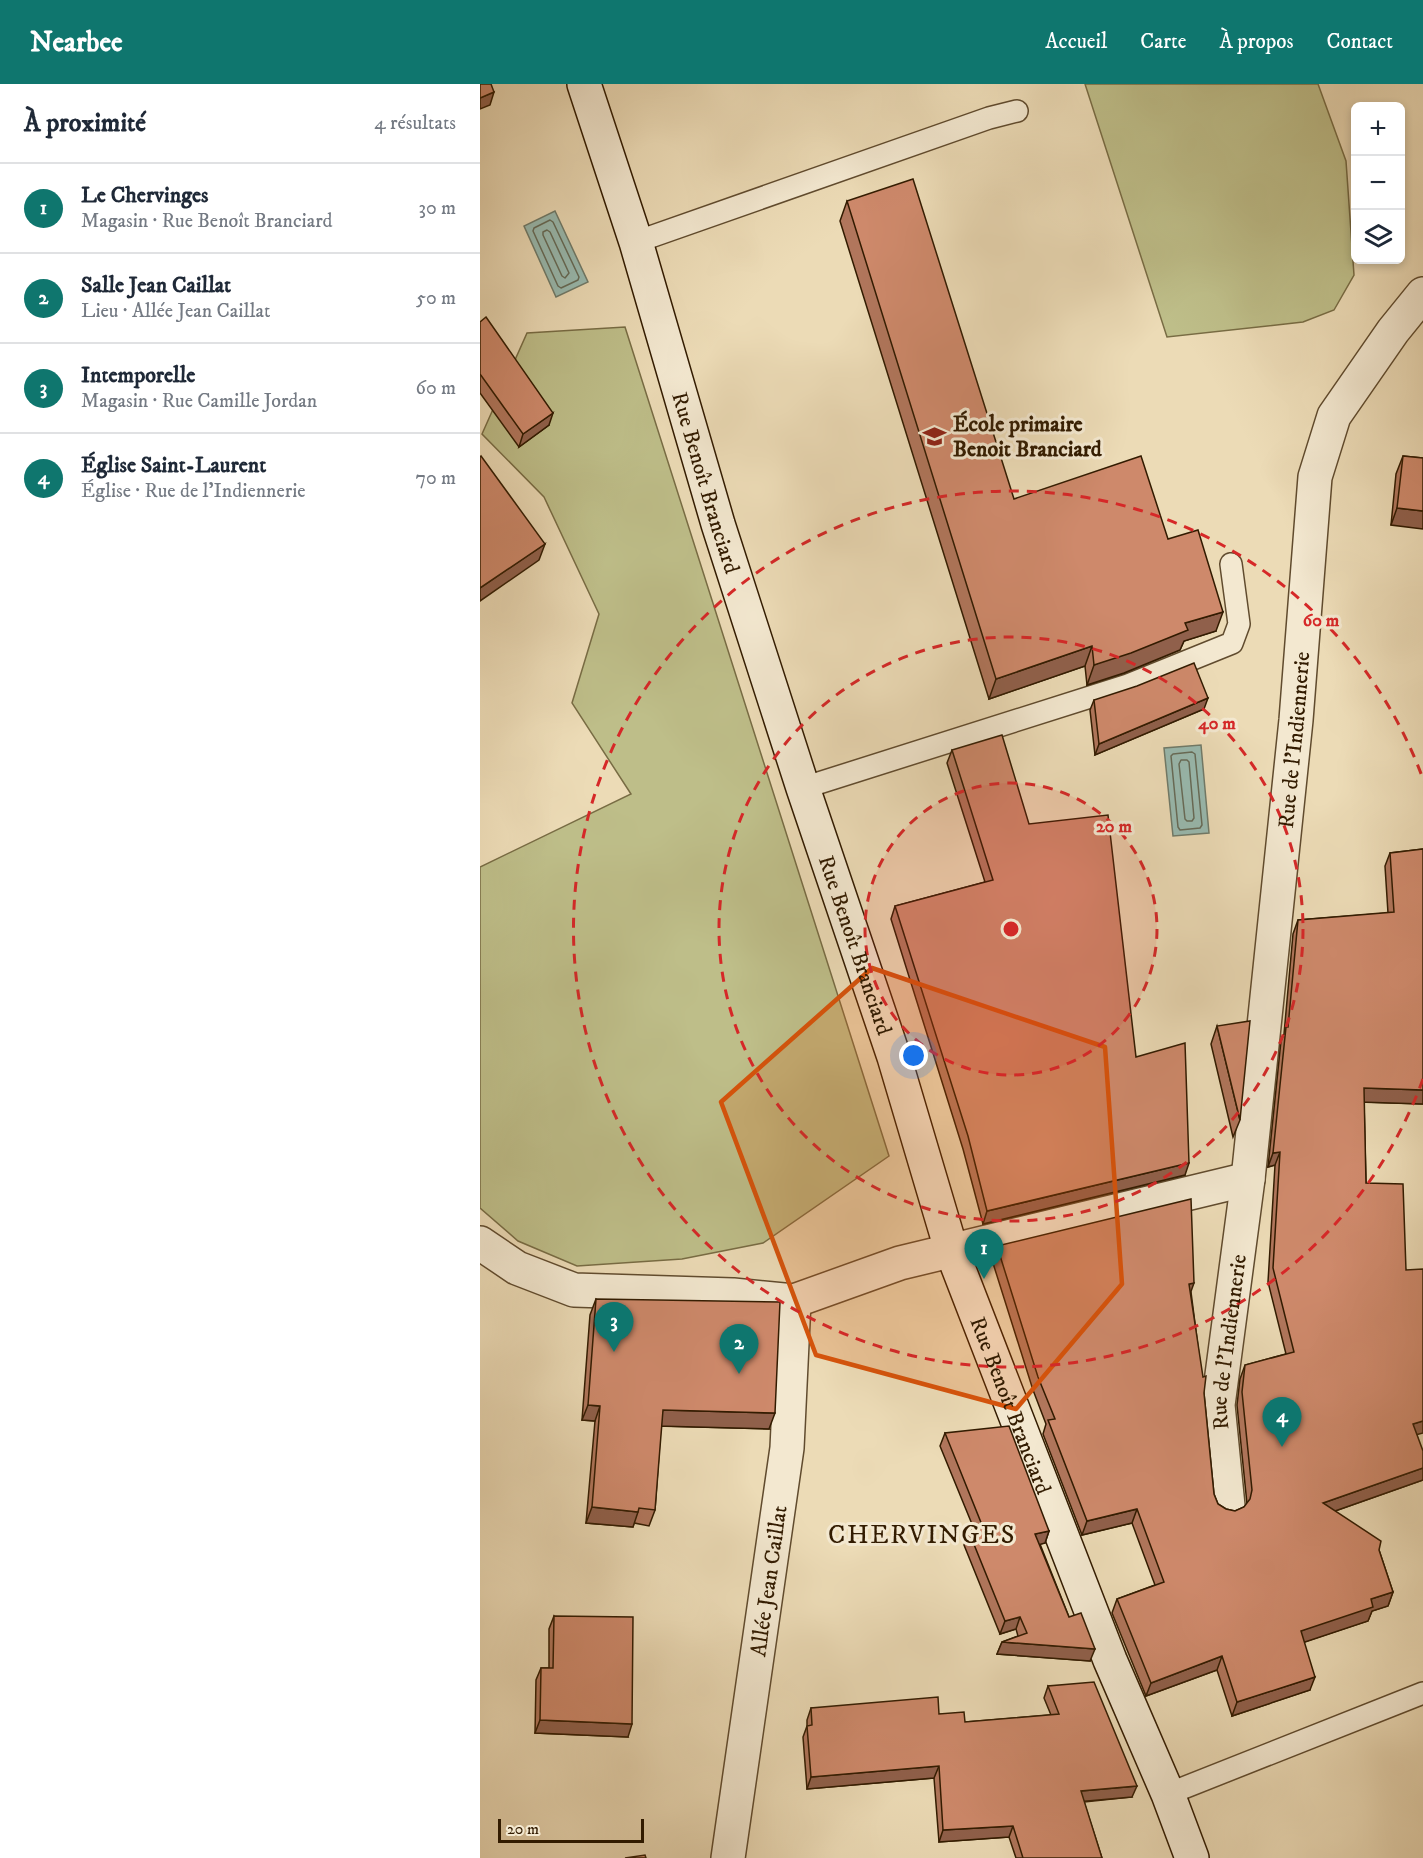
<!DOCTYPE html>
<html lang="fr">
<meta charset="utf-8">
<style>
:root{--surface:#fff;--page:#f6f6f7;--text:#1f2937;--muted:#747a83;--line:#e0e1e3;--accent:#0f766e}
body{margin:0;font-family:"IM FELL DW Pica",serif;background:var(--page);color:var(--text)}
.controls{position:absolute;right:18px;top:18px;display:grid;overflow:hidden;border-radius:9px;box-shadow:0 3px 9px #0003}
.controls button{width:54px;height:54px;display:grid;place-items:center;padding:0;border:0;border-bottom:2px solid var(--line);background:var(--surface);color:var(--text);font:30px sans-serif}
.scale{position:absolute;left:18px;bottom:15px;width:146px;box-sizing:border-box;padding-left:6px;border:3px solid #321b00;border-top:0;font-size:16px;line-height:21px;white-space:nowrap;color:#321b00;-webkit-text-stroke:4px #f3e8d0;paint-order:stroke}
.you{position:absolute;left:434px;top:972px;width:21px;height:21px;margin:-15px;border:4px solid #fff;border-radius:50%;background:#1a73e8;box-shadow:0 0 0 9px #1a73e833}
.badge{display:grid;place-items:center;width:39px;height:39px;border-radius:50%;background:var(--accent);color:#fff;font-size:20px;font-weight:700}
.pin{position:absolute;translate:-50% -50px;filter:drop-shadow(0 2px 3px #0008)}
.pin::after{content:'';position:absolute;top:32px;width:21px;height:18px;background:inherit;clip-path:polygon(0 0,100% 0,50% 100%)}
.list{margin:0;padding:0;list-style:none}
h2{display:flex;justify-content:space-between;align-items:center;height:78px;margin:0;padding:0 24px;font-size:26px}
h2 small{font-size:20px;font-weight:400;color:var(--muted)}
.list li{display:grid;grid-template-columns:39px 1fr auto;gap:18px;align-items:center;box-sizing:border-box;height:90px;padding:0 24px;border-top:2px solid var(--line)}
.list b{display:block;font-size:22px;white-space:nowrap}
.list p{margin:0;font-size:20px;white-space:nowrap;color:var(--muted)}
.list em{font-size:20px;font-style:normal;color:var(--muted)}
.icon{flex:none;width:33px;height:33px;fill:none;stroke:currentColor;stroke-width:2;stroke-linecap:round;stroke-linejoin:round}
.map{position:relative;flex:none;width:943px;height:1774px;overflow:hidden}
header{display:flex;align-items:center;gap:36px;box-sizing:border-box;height:84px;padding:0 30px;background:var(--accent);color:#fff}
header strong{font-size:28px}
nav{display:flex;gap:33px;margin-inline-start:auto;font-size:21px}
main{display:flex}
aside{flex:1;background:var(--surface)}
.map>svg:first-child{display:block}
.green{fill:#bebe89;stroke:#786c44;stroke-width:1.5}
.water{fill:#99bbb1;stroke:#707b6a;stroke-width:1.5}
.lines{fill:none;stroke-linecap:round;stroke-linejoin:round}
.shore{stroke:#666b58;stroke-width:1.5}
.lane-casing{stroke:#604b2e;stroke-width:24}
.street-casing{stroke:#604b2e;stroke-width:36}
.secondary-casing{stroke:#321b00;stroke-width:36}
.lane{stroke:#f3e8d0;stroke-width:21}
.street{stroke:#f3e8d0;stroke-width:33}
.secondary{stroke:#f3e8d0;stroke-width:33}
.wall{fill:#b1765c;stroke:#321b00;stroke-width:1.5}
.shaded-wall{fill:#90604b;stroke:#321b00;stroke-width:1.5}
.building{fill:#ce896b;stroke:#321b00;stroke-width:1.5}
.marked{fill:#d6530b;fill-opacity:0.2;stroke:#d6530b;stroke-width:4.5;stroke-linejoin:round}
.ring{fill:none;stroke:#d62828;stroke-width:3;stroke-dasharray:10 8}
.labels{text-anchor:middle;stroke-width:6;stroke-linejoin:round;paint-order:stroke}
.poi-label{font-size:22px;font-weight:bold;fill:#321b00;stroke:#f3e8d0;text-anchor:start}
.street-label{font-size:22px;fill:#321b00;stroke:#f3e8d0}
.quarter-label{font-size:26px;letter-spacing:1.5px;fill:#321b00;stroke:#f3e8d0}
.centre{fill:#d62828;stroke:#f3e8d0;stroke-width:3}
.ring-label{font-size:18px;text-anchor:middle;font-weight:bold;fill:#d62828;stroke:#f3e8d0;stroke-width:6;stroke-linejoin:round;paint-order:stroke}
</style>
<header>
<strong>Nearbee</strong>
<nav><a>Accueil</a><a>Carte</a><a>À propos</a><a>Contact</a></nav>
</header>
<main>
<aside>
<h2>À proximité<small>4 résultats</small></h2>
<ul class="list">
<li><span class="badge">1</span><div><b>Le Chervinges</b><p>Magasin · Rue Benoît Branciard</p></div><em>30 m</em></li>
<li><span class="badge">2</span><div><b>Salle Jean Caillat</b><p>Lieu · Allée Jean Caillat</p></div><em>50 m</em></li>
<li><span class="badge">3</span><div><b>Intemporelle</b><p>Magasin · Rue Camille Jordan</p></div><em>60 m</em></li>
<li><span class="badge">4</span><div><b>Église Saint-Laurent</b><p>Église · Rue de l'Indiennerie</p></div><em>70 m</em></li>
</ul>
</aside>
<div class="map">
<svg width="943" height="1774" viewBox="0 0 943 1774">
<rect width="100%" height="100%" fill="#ecdbb6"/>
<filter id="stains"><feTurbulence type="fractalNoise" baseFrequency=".00333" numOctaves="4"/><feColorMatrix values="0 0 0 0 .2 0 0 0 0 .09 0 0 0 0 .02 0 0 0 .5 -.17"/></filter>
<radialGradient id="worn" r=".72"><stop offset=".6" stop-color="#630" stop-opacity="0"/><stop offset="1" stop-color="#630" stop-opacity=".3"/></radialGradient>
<g class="green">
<polygon points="605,0 838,0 866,77 874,191 854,226 823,238 687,253"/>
<polygon points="145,243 409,1072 283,1159 202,1175 97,1182 38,1157 0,1124 0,783 151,710 92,619 119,530 64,413 2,350 47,249"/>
</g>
<g class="water">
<polygon points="75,127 108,198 76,213 44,142"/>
<polygon points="721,661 729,749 693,752 684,664"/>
</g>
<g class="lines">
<g class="shore">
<polygon points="70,136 73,138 99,193 98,196 81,204 78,202 53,147 54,144"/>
<polygon points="67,146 70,148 89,189 85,194 82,192 63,151 63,148"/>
<polygon points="712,668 715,670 722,741 720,744 700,746 698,743 691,672 693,670"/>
<polygon points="701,676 707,676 709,678 714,734 712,737 707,737 705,735 699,680"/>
</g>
<defs>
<g id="lane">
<polyline points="156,158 509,34 537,27"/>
<polyline points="323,704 648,601 752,559 759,540 751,480"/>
<polyline points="688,1710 943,1609"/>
</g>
<g id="street">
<polyline points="0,1159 37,1184 94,1206 253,1211 314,1217 420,1179 768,1095"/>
<path id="s1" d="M748 1422 738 1321 768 1095 816 636 835 393 854 332 913 247 943 210"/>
<path id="s2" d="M248 1774 307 1364 314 1217"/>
</g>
<g id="secondary">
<path id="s3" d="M104 0 156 158 238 440 323 704 414 973 471 1165 630 1576 688 1710 712 1774"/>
</g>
</defs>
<use href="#lane" class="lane-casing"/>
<use href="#street" class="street-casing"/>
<use href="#secondary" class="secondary-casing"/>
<use href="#lane" class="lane"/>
<use href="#street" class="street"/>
<use href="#secondary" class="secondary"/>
</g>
<g class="wall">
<polygon points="367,117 534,415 688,455 736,547 704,557 700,566 644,589 607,601 605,582 509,615 360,137"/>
<polygon points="0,238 69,341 39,363 0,309"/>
<polygon points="923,372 943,374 911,441 916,390"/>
<polygon points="614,616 724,625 615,671 610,626"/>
<polygon points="472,666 549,740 656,973 705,1091 503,1140 483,1065 411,835 415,822 505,798 467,679"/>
<polygon points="943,765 943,1020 884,1018 886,1099 926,1186 937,1351 943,1384 943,1396 855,1427 899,1466 913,1508 908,1522 892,1527 888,1537 824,1558 830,1606 752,1632 737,1586 666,1612 632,1529 637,1515 675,1501 652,1439 602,1451 563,1350 566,1340 553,1306 512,1176 517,1162 711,1208 724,1309 734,1410 738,1420 746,1425 755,1427 764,1423 767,1420 757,1321 760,1295 765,1281 806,1270 788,1198 795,1081 788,1083 801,957 804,950 813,850 818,836 908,829 905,782 910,769"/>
<polygon points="737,942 760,1036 753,1053 731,960"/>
<polygon points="116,1215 289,1345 181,1342 175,1426 169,1442 154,1439 153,1443 106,1439 115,1337 102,1336 110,1231"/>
<polygon points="465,1349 569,1447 565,1459 560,1460 589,1533 610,1577 517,1570 522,1558 538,1552 536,1545 520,1550 484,1461 489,1448 494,1445 460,1362"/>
<polygon points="74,1532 148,1653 55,1649 56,1596 61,1584 69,1584 69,1545"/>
<polygon points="568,1602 652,1713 604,1718 622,1774 536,1774 529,1753 459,1758 454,1694 327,1705 323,1653 327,1642 327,1636 331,1624 459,1630 485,1638 571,1631 564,1614"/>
</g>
<g class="shaded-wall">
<polygon points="14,8 10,21 0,25 0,14"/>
<polygon points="73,329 69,341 39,363 43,350"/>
<polygon points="917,424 943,427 943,445 911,441"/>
<polygon points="65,460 59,476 0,517 0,504"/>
<polygon points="743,528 736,547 704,557 700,566 644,589 607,601 614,581 705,539"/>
<polygon points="612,562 605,582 509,615 516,595"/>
<polygon points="728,614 724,625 615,671 619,660"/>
<polygon points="884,1004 943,1006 943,1020 879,1018"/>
<polygon points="800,1068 795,1081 788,1083 793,1069"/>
<polygon points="709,1079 705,1091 503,1140 507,1127"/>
<polygon points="714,1199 709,1213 709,1200"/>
<polygon points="108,1321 120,1322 115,1337 102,1336"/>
<polygon points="183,1326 295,1329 289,1345 177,1342"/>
<polygon points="943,1337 943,1349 928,1353 933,1340"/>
<polygon points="943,1384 943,1396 838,1433 843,1419"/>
<polygon points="112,1423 158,1428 153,1443 106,1439"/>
<polygon points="657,1425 652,1439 602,1451 607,1437"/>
<polygon points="569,1447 565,1459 551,1463 555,1450"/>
<polygon points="913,1508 908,1522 892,1527 888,1537 816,1561 821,1547 891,1515"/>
<polygon points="540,1533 536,1545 520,1550 525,1537"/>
<polygon points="522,1558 615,1565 610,1577 517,1570"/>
<polygon points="742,1572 737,1586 666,1612 671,1599"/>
<polygon points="835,1593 830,1606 752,1632 757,1618"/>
<polygon points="60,1636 152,1640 148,1653 55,1649"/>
<polygon points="459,1682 454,1694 327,1705 331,1693"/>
<polygon points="657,1702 652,1713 596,1718 601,1707"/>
<polygon points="533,1742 529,1753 459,1758 463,1746"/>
</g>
<g class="building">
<polygon points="0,0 11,0 14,8 0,14"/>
<polygon points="433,95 534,415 661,372 688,455 718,446 743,528 705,539 708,546 651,569 614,581 612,562 516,595 367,117"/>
<polygon points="6,233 73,329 43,350 0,290 0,238"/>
<polygon points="1,372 65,460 0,504 0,373"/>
<polygon points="923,372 943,374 943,427 917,424"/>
<polygon points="714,579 728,614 619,660 614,616 657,602"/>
<polygon points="522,651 549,740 628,731 656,973 705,959 709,1079 507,1127 488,1052 415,822 513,796 472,666"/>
<polygon points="943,765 943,1006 884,1004 886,1099 923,1100 926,1186 943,1185 943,1337 933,1340 943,1367 943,1384 843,1419 901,1457 899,1466 913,1508 891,1515 893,1523 821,1547 835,1593 757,1618 742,1572 671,1599 637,1515 684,1498 657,1425 607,1437 568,1336 575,1335 558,1293 517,1162 711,1115 714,1199 709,1200 723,1293 726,1292 724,1309 734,1410 738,1420 746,1425 755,1427 764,1423 770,1415 772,1406 762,1308 765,1281 814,1268 793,1184 800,1068 793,1069 806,943 808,943 818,836 914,828 910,769"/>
<polygon points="770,937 760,1036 737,942"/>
<polygon points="116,1215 300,1218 295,1329 183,1326 175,1426 159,1424 158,1428 112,1423 120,1322 108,1321"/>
<polygon points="529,1342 569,1447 555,1450 589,1533 601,1529 615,1565 522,1558 547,1549 540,1533 525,1537 489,1448 502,1441 465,1349"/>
<polygon points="74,1532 153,1533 152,1640 60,1636 61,1584 73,1584"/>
<polygon points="614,1598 657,1702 601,1707 622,1774 543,1774 533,1742 463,1746 459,1682 331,1693 327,1642 332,1641 331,1624 458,1613 459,1630 484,1628 485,1638 579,1630 568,1602"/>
<polygon points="165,1771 166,1774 145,1774"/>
</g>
<path class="marked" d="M392 884 625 963 642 1200 536 1325 336 1271 241 1018Z"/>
<circle cx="531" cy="845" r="146" fill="#d62828" fill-opacity=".12"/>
<g class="ring">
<circle cx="531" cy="845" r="146"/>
<circle cx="531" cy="845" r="292"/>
<path d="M943 995A438 438 0 1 1 943 695"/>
</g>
<defs>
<symbol id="school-bare" viewBox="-9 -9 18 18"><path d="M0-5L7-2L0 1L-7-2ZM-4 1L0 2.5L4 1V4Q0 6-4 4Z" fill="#8f2418" stroke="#f3e8d0" stroke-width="2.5" paint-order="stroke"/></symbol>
</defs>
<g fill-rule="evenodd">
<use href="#school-bare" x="438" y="336" width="33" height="33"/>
</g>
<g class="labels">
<g class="poi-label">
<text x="473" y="347">École primaire<tspan x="473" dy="25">Benoit Branciard</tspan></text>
</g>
<g class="street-label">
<text dy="8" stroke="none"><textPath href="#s3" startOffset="417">Rue Benoît Branciard</textPath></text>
<text dy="8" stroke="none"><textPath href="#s1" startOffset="771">Rue de l'Indiennerie</textPath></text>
<text dy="8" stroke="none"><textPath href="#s3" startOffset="903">Rue Benoît Branciard</textPath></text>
<text dy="8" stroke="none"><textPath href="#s1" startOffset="165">Rue de l'Indiennerie</textPath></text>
<text dy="8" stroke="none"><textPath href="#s3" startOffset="1389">Rue Benoît Branciard</textPath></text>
<text dy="8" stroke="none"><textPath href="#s2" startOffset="280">Allée Jean Caillat</textPath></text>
</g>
<g class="quarter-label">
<text x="442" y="1459">CHERVINGES</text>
</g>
</g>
<circle cx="531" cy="845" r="9" class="centre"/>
<g class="ring-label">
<text x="841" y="542">60 m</text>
<text x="737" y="645">40 m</text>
<text x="634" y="748">20 m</text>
</g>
<rect width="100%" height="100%" filter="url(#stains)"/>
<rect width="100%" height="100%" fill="url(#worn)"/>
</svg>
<div class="controls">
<button>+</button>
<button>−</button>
<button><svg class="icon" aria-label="layers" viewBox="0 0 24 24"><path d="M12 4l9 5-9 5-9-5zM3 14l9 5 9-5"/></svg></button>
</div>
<div class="scale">20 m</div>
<div class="you"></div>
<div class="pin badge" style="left:504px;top:1195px">1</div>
<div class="pin badge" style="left:259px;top:1290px">2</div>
<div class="pin badge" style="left:134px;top:1268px">3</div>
<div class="pin badge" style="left:802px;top:1363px">4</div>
</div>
</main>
